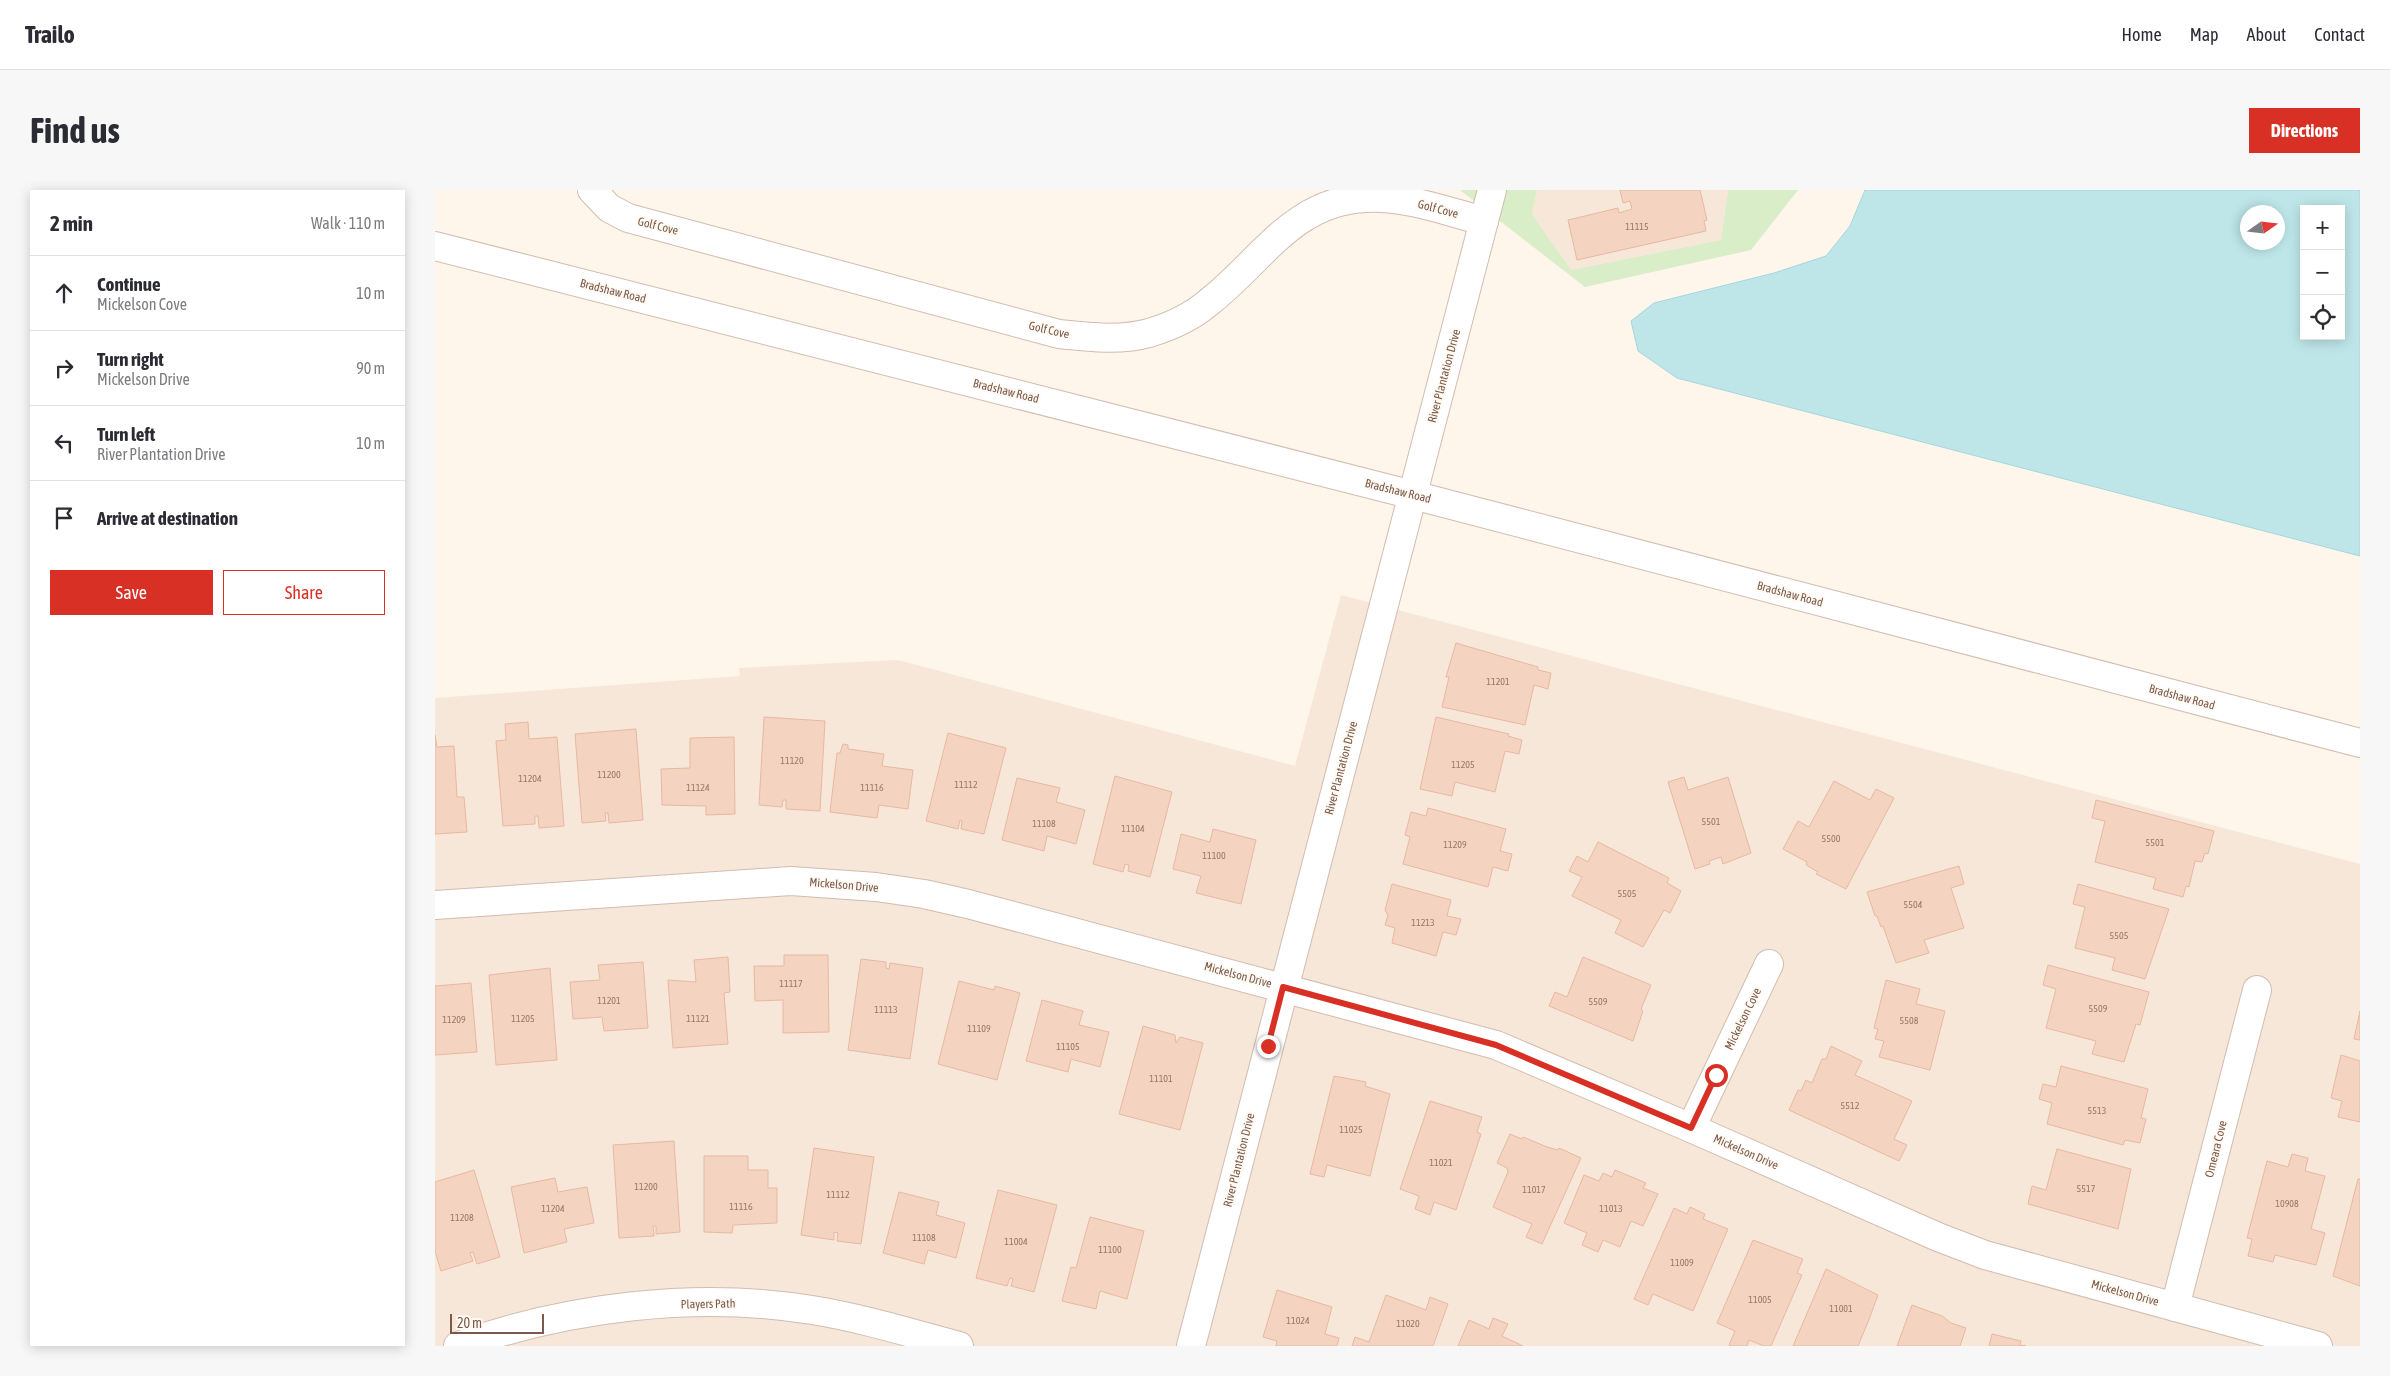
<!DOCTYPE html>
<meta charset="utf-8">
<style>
:root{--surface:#fff;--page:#f7f7f7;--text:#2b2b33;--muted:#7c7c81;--line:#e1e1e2;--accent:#d93025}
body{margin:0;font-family:"Asap Condensed",sans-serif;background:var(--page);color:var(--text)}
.controls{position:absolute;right:15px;top:15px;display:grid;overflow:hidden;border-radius:0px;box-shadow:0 2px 12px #0003}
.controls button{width:45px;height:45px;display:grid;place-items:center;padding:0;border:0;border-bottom:1px solid var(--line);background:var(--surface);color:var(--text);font:25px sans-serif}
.compass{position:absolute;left:1805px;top:15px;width:45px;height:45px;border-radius:50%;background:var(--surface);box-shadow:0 2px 12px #0003;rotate:76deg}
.scale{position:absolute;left:15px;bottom:12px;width:94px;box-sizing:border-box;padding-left:5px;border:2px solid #7b5a4c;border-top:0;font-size:14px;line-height:18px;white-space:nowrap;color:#7b5a4c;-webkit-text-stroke:4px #fffaf3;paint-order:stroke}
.stop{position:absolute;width:15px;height:15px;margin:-11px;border:4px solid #d93025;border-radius:50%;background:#fff}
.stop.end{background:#d93025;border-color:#fff;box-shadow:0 1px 5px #0008}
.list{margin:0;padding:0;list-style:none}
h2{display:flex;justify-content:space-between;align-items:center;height:65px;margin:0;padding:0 20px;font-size:21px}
h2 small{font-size:16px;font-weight:400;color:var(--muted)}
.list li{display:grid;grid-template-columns:32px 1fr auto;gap:15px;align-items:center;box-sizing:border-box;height:75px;padding:0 20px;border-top:1px solid var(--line)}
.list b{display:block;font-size:19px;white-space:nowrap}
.list p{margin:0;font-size:16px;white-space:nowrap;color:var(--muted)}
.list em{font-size:16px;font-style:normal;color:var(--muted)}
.actions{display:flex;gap:10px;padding:15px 20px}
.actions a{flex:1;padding:11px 0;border:1px solid var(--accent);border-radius:0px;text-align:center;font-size:18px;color:var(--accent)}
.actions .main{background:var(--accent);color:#fff}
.icon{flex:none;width:28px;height:28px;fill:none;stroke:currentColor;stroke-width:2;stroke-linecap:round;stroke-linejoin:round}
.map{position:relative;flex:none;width:1925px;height:1156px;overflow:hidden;border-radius:0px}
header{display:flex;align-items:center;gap:30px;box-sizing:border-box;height:70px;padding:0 25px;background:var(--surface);border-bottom:1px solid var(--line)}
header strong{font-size:24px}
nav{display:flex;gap:28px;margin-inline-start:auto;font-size:18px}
.intro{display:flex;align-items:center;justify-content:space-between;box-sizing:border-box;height:120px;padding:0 30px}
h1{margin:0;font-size:35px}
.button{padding:12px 22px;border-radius:0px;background:var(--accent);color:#fff;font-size:18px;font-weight:700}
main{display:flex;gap:30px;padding:0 30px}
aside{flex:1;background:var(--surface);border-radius:0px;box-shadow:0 2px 12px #0003}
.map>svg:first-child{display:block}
.residential{fill:#f6e7d9}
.green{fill:#d9edc8}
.water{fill:#bee6e9;stroke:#a3d6dc;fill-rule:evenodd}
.building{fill:#f5d3c1;stroke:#e8b8a1}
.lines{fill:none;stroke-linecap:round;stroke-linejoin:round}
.minor-casing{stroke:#d2bcaf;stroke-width:30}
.minor{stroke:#fff;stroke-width:28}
.route{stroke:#d93025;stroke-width:6}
.labels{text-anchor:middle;stroke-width:4;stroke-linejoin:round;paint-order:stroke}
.number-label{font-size:10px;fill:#9a7869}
.street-label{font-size:12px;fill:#7b5a4c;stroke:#fffaf3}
</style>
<header>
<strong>Trailo</strong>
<nav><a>Home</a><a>Map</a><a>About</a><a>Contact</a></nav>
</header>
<div class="intro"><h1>Find us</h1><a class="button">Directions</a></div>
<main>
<aside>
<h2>2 min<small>Walk · 110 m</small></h2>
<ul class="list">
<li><svg class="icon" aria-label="ahead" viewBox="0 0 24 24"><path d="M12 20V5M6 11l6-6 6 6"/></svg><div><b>Continue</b><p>Mickelson Cove</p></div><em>10 m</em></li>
<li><svg class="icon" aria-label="right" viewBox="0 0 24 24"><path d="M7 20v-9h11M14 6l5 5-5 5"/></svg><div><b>Turn right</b><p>Mickelson Drive</p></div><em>90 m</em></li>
<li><svg class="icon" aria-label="left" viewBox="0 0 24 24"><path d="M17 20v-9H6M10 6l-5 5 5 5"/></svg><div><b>Turn left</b><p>River Plantation Drive</p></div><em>10 m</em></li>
<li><svg class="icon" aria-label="arrive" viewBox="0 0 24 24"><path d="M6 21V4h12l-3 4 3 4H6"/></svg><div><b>Arrive at destination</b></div></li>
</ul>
<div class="actions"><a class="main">Save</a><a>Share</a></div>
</aside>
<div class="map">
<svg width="1925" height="1156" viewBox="0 0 1925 1156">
<rect width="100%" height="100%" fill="#fef5eb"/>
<g class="residential">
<polygon points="1102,0 1293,0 1286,50 1136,80 1097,24"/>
<polygon points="906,405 1925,674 1925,1156 0,1156 0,508 305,486 304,478 463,470 860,576"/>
</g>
<polygon class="green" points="1025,0 1102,0 1097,24 1136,80 1286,50 1293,0 1363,0 1316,60 1150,97"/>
<path class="water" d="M1430 0H1925V366L1242 188 1203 161 1196 131 1219 113 1339 83 1391 66 1415 36ZM1869 19H1906V146H1869ZM1812 22H1842V52H1812Z"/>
<g class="building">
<polygon points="1185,0 1265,0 1272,30 1269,31 1271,41 1142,70 1133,30 1183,18 1184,23 1197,19 1195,11 1188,13"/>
<polygon points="1021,453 1103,477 1103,480 1116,483 1113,499 1099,495 1090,535 1007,517 1014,487 1011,487"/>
<polygon points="329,527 390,531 385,621 351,619 351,610 348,610 347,617 324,615"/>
<polygon points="1001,527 1074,544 1073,546 1087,550 1084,564 1070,561 1060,602 1020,592 1017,606 985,599"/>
<polygon points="93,532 94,549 122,547 129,636 104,638 103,626 100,626 100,634 68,636 61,551 71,550 70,534"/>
<polygon points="201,539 208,630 174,633 173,623 170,623 171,631 147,633 140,544"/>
<polygon points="513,543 571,558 549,644 526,639 527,631 525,630 523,639 491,631"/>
<polygon points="0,545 2,557 19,556 22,607 29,607 32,642 0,644"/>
<polygon points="299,547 300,624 271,625 271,616 227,615 226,579 255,578 255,548"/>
<polygon points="408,554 413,555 413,559 449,564 447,576 478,580 473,619 444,615 442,628 395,622 402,563 405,563"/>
<polygon points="680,586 737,602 715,687 693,681 694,675 690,674 688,682 658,674"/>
<polygon points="1249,587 1253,600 1293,587 1316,663 1288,674 1286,667 1274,671 1275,674 1260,679 1233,592"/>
<polygon points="582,588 625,598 621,612 650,620 641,654 612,646 609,661 567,650"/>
<polygon points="1399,591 1435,610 1441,599 1459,608 1411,699 1381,684 1383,682 1371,675 1372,672 1348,659 1363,631 1374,637"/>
<polygon points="1661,610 1779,641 1773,664 1770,663 1767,672 1760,671 1754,697 1751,696 1748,707 1718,699 1721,688 1660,672 1670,631 1657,628"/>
<polygon points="993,618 1071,639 1065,661 1077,664 1073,681 1058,677 1053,697 968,674 975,647 970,645 976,622 991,626"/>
<polygon points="778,639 821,650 806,714 761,703 766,686 738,679 746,644 775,652"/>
<polygon points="1163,652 1234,688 1232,693 1246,701 1235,723 1229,720 1208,757 1180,743 1186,730 1137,706 1147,687 1134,681 1142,666 1153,672"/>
<polygon points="1524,676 1529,694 1516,698 1529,738 1489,750 1494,763 1461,773 1448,736 1446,737 1442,726 1440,726 1432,702"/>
<polygon points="957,694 1016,710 1012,726 1026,729 1021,745 1008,742 1001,766 957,753 960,738 950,735 953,725 950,720"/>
<polygon points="1643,694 1734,719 1710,789 1677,780 1680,768 1640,758 1650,717 1638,714"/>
<polygon points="349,765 393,765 394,842 348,843 348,810 320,811 319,776 349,776"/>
<polygon points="293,767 295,802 289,803 293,854 238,858 233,790 261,792 259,770"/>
<polygon points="1148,767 1216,795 1206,819 1208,821 1198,851 1114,816 1120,802 1132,807"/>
<polygon points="426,769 451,772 451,778 454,779 455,773 488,778 475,869 413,860"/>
<polygon points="208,772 213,838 169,841 167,827 138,829 135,792 165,790 163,775"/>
<polygon points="1613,775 1714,802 1705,835 1701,834 1689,872 1657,864 1661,851 1611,838 1621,799 1608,795"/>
<polygon points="115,778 122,870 61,875 54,785"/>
<polygon points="1451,790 1485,799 1481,814 1510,821 1495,880 1444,867 1449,851 1440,849 1443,839 1439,838"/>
<polygon points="524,791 559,800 560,796 585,803 562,890 503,874"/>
<polygon points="36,793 42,862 0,865 0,796"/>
<polygon points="607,810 648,821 644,835 674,842 665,877 636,869 633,882 591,871"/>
<polygon points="1925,821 1925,850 1919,849"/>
<polygon points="708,836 740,845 741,853 745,847 768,853 745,940 684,924"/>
<polygon points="1396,856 1427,871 1420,885 1477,911 1459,949 1472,955 1464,971 1354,920 1363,900 1366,901 1371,890 1377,893 1387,869 1391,869"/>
<polygon points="1906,865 1925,871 1925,932 1903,927 1907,911 1896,908"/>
<polygon points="1626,876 1713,899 1706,928 1711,929 1705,953 1690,950 1688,955 1612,934 1617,913 1604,909 1608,894 1621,897"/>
<polygon points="899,886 931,892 930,896 955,904 935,986 892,975 889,987 875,984"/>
<polygon points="995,911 1047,927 1042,942 1046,944 1021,1020 999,1012 995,1025 980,1019 984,1006 965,999"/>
<polygon points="1075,944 1087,949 1088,947 1112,957 1123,960 1124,958 1146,968 1107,1054 1091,1047 1097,1034 1058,1017 1073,982 1072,978 1062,973"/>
<polygon points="239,951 245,1042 221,1044 221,1036 218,1036 219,1046 184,1048 178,955"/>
<polygon points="379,958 439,967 426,1054 402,1051 403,1043 399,1042 399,1050 366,1045"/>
<polygon points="1622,959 1696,979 1683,1039 1593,1014 1597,996 1611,1000"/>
<polygon points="1857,964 1873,968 1870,981 1890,986 1876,1039 1890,1043 1881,1075 1840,1065 1838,1072 1813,1066 1817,1049 1812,1048 1832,971 1853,977"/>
<polygon points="269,966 313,966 313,980 333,980 333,998 342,998 342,1033 298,1035 297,1043 269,1042"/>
<polygon points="39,980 65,1067 42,1074 38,1062 35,1063 38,1071 6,1081 0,1061 0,992"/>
<polygon points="1180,980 1211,993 1208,998 1223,1004 1208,1036 1196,1031 1185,1057 1168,1050 1163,1062 1147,1055 1152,1043 1129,1033 1149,985 1164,991 1168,983 1177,987"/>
<polygon points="120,988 123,1002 152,997 159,1033 129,1039 132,1052 89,1063 76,997"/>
<polygon points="1923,989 1925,989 1925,1096 1898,1086"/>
<polygon points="563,1000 622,1015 599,1102 576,1096 578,1089 575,1088 572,1096 541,1088"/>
<polygon points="464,1002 504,1012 501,1025 530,1033 521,1068 493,1060 489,1074 448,1063"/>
<polygon points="1255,1017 1270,1024 1268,1029 1293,1039 1258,1121 1218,1104 1213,1115 1199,1109 1239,1018 1252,1024"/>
<polygon points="655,1027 709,1041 692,1109 665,1101 661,1119 627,1111 636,1077 641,1078"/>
<polygon points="1318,1050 1368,1069 1362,1083 1367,1085 1336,1156 1329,1156 1314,1150 1312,1156 1296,1156 1294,1155 1300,1141 1282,1133"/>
<polygon points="1391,1079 1443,1105 1433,1132 1423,1156 1358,1156"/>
<polygon points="842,1100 897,1117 890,1144 904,1148 902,1156 841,1156 842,1151 828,1147"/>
<polygon points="951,1105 991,1120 995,1107 1013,1114 998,1156 917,1156 920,1147 934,1152"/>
<polygon points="1477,1115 1507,1126 1516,1133 1531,1138 1525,1156 1462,1156"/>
<polygon points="1058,1128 1073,1134 1067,1146 1088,1156 1023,1156 1034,1130 1054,1139"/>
<polygon points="1557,1144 1586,1151 1585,1155 1591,1156 1554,1156"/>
</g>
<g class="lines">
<defs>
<g id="minor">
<path d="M157 0 174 18 193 28 624 144C653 147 685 151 714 143 734 137 758 126 774 112 826 72 857 11 931 8 971 6 1010 21 1049 31"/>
<polyline points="0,56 978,305 1925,553"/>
<polyline points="0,715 356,691 441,697 489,704 533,714 1061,855 1256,938 1503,1047 1550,1065 1883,1156"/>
<polyline points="1256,938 1334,774"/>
<polyline points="1740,1117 1822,800"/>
<path d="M23 1156C132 1117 262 1101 377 1120 427 1128 475 1143 524 1156"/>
<polyline points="756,1156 1057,0"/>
</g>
</defs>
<use href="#minor" class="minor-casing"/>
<use href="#minor" class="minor"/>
</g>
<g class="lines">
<polyline class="route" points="833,856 848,797 1061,855 1256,938 1281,885"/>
</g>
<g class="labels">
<g class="number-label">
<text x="1202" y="40">11115</text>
<text x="1063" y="495">11201</text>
<text x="357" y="574">11120</text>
<text x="1028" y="578">11205</text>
<text x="174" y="588">11200</text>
<text x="95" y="592">11204</text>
<text x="531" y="598">11112</text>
<text x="263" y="601">11124</text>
<text x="437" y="601">11116</text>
<text x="1276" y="635">5501</text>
<text x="609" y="637">11108</text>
<text x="698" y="642">11104</text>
<text x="1396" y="652">5500</text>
<text x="1720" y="656">5501</text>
<text x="1020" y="658">11209</text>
<text x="779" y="669">11100</text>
<text x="1192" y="707">5505</text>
<text x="1478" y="718">5504</text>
<text x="988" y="736">11213</text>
<text x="1684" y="749">5505</text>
<text x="356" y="797">11117</text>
<text x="174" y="814">11201</text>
<text x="1163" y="815">5509</text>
<text x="1663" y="822">5509</text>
<text x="451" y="823">11113</text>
<text x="88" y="832">11205</text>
<text x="263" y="832">11121</text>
<text x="19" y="833">11209</text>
<text x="1474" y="834">5508</text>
<text x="544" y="842">11109</text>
<text x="633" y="860">11105</text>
<text x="726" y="892">11101</text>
<text x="1415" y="919">5512</text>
<text x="1662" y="924">5513</text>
<text x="916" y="943">11025</text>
<text x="1006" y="976">11021</text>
<text x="211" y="1000">11200</text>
<text x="1651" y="1002">5517</text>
<text x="1099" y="1003">11017</text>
<text x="403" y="1008">11112</text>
<text x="1852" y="1017">10908</text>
<text x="306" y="1020">11116</text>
<text x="118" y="1022">11204</text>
<text x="1176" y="1022">11013</text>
<text x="27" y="1031">11208</text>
<text x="489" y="1051">11108</text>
<text x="581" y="1055">11004</text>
<text x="675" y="1063">11100</text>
<text x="1247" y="1076">11009</text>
<text x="1325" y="1113">11005</text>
<text x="1406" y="1122">11001</text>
<text x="863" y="1134">11024</text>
<text x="973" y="1137">11020</text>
</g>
<g class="street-label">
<text transform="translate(1003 19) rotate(15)" y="4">Golf Cove</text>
<text transform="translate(223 36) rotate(14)" y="4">Golf Cove</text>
<text transform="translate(178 101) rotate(14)" y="4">Bradshaw Road</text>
<text transform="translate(614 140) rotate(13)" y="4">Golf Cove</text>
<text transform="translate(1009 186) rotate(-75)" y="4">River Plantation Drive</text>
<text transform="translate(571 201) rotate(14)" y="4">Bradshaw Road</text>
<text transform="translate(963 301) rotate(14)" y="4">Bradshaw Road</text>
<text transform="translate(1355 404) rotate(15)" y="4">Bradshaw Road</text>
<text transform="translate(1747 507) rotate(15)" y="4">Bradshaw Road</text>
<text transform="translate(906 578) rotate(-75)" y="4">River Plantation Drive</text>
<text transform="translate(409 695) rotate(5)" y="4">Mickelson Drive</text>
<text transform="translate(803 785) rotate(15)" y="4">Mickelson Drive</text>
<text transform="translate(1308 829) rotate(-64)" y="4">Mickelson Cove</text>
<text transform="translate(1781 959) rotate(-76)" y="4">Omeara Cove</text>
<text transform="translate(1311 962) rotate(24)" y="4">Mickelson Drive</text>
<text transform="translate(804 970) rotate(-76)" y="4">River Plantation Drive</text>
<text transform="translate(1690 1103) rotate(15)" y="4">Mickelson Drive</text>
<text transform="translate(273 1114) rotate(-1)" y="4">Players Path</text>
</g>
</g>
</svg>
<div class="controls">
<button>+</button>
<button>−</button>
<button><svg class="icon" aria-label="locate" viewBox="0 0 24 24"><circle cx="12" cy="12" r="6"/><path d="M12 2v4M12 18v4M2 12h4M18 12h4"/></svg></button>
</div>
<svg class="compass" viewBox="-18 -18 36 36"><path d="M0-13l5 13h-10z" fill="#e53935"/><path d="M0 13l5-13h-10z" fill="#7c7c81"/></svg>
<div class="scale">20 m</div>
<div class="stop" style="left:1281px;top:885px"></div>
<div class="stop end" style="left:833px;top:856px"></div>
</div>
</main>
